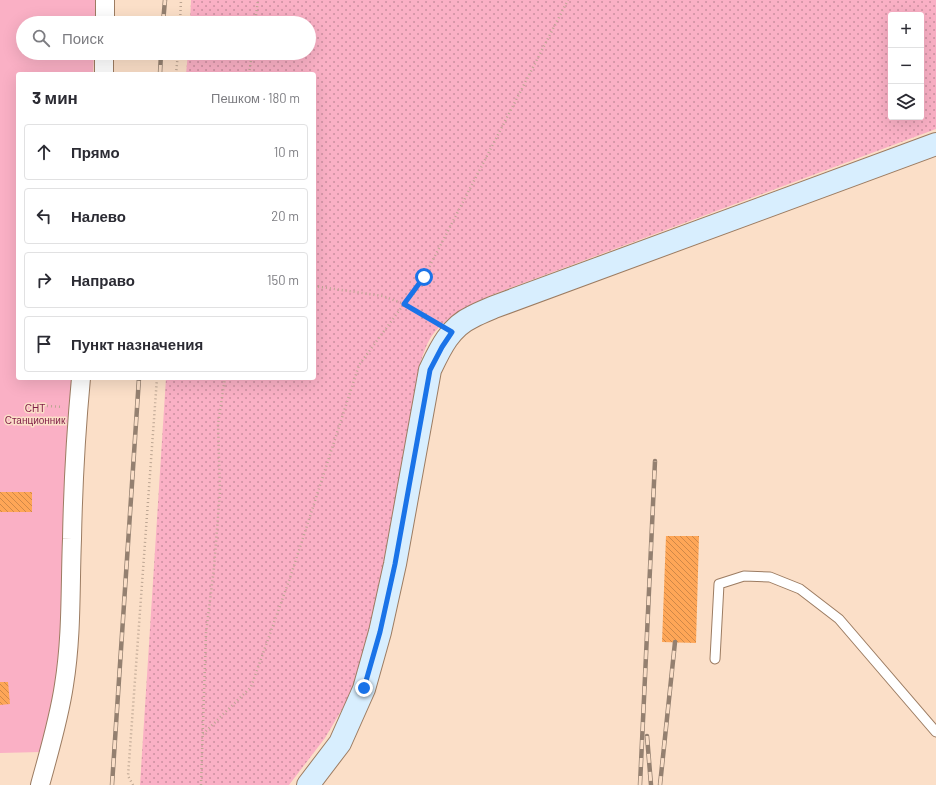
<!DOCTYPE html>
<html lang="ru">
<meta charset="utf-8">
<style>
:root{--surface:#fff;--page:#f2f2f3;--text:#2b2b33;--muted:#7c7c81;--line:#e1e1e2}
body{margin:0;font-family:Barlow,sans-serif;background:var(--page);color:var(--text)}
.controls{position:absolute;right:12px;top:12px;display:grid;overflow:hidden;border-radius:4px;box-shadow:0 4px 16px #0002}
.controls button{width:36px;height:36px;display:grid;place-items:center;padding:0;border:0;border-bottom:1px solid var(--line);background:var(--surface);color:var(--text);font:20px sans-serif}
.stop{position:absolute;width:12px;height:12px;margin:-9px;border:3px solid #1a73e8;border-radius:50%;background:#fff}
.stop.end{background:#1a73e8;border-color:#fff;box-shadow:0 1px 4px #0008}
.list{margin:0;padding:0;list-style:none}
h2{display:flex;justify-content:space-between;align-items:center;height:52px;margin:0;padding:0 16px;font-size:17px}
h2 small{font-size:13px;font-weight:400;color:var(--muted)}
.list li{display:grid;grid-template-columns:26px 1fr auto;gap:12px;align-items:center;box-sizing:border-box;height:56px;margin:0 8px 8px;padding:0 8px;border:1px solid var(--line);border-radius:4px}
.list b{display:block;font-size:15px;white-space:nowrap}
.list em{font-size:13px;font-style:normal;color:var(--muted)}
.icon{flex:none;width:22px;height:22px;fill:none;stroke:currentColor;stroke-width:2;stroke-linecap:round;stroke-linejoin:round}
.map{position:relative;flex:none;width:936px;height:785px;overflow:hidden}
.search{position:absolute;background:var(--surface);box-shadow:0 4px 16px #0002;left:16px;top:16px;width:300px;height:44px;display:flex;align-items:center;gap:10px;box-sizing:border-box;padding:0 14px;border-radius:22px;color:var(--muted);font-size:15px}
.panel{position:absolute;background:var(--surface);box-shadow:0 4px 16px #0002;left:16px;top:72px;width:300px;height:308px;border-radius:4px}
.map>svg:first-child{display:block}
.grass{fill:url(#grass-dots);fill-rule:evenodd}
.garden{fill:#fab0c5}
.building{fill:url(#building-back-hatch)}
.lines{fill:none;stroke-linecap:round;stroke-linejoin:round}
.lane-casing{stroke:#9c7c62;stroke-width:11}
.street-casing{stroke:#9c7c62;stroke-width:20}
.secondary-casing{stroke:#9c7c62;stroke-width:24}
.path{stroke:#bca592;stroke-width:2.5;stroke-dasharray:1 3;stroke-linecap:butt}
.lane{stroke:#fff;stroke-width:9}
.street{stroke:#fff;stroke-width:18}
.secondary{stroke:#d8eefe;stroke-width:22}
.rail-casing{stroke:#948070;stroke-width:4.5}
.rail{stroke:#fbdfc8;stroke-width:3;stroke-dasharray:9;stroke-linecap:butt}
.route{stroke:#1a73e8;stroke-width:5}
.labels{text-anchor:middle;stroke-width:3;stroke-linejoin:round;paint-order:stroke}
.park-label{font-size:10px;fill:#7f1d46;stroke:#fbdfc8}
</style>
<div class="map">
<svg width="936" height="785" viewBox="0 0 936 785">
<defs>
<pattern id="grass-dots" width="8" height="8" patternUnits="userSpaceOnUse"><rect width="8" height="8" fill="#fab0c5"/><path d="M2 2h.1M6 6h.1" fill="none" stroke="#cc90a0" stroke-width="1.8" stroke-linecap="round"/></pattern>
<pattern id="building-back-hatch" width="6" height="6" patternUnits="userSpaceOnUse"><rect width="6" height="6" fill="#fea657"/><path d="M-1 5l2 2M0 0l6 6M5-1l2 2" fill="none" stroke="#cf8848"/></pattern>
</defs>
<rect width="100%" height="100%" fill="#fbdfc8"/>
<path class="grass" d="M191 0H936V129L494 294C470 305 447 315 431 337 426 345 423 355 420 363L388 553 373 628 354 689 325 738 289 785H140L166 378H314V74H186L188 53H309V23H190ZM891 15H921V117H891Z"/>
<polygon class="garden" points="0,0 97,0 95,23 23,23 23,53 94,53 93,74 18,74 18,378 74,378 69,444 57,693 41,752 0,753"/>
<g class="building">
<rect x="0" y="492" width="32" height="20"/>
<polygon points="666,536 699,536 696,643 662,642"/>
<polygon points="0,682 8,682 10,704 0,705"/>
</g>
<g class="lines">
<defs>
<polyline id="lane" points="715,659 719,584 744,576 770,577 800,589 839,619 936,732"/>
<g id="street">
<polyline points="105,23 105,0"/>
<polyline points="104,74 104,53"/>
<path d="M40 785C49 752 59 719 64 685 72 636 70 587 72 539 73 485 76 431 81 378"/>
</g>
<path id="secondary" d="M308 785 340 743 364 689 380 632 395 564 430 370C440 349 450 327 472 317 479 313 487 310 494 307L936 144"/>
</defs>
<use href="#lane" class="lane-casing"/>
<use href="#street" class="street-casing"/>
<use href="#secondary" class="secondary-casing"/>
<g class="path">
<polyline points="180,23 181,0"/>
<polyline points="255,23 258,0"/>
<polyline points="176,74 178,53"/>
<polyline points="249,74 252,53"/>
<polyline points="314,286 383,296 404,304 436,322"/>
<polyline points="47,406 63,407"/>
<polyline points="203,734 251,687 291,575 359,365 424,277 568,0"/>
<polyline points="133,785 128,776 157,378"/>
<polyline points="201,785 206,633 214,568 220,491 218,424 225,378"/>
</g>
<use href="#lane" class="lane"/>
<use href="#street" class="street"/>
<use href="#secondary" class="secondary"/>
<defs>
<g id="rail">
<polyline points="163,23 165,0"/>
<polyline points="160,74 161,53"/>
<polyline points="647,736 651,785"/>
<polyline points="112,785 139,378"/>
<polyline points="640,785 655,461"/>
<polyline points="660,785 675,642"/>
</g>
</defs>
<use href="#rail" class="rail-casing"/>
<use href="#rail" class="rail"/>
</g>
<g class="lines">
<polyline class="route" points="364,688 380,632 395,564 430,370 442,347 452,332 404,304 424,277"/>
</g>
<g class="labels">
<g class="park-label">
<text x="35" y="412">СНТ<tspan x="35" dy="12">Станционник</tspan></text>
</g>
</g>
</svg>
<div class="controls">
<button>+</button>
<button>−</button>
<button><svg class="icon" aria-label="layers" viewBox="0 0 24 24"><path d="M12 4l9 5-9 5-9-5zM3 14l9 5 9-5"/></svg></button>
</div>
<div class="stop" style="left:424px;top:277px"></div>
<div class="stop end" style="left:364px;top:688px"></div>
<div class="search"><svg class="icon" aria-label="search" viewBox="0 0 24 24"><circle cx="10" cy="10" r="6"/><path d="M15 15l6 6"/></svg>Поиск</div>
<section class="panel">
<h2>3 мин<small>Пешком · 180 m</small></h2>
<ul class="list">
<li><svg class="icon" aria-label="ahead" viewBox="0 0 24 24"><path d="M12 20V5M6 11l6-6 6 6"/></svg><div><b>Прямо</b></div><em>10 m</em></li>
<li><svg class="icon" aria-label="left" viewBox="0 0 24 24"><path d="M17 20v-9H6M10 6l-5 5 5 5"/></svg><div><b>Налево</b></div><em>20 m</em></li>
<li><svg class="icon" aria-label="right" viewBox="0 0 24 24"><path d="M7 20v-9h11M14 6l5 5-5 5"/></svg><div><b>Направо</b></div><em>150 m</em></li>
<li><svg class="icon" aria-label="arrive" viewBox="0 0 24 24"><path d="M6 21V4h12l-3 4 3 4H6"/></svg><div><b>Пункт назначения</b></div></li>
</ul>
</section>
</div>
